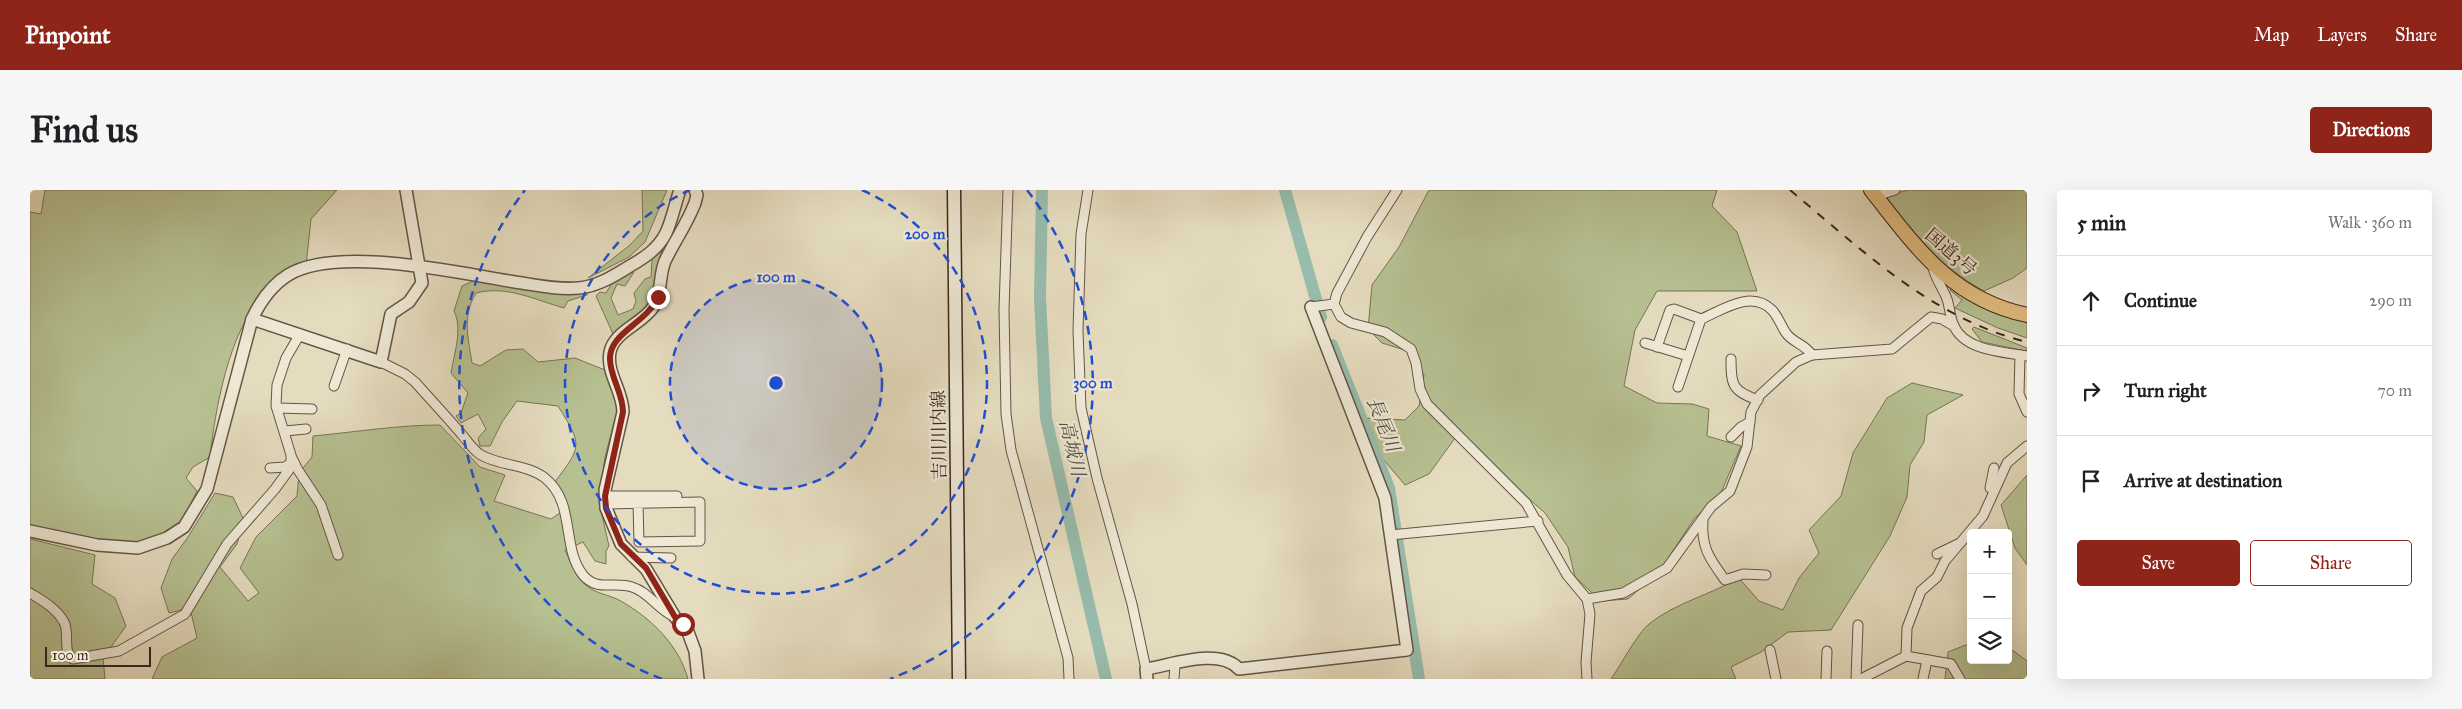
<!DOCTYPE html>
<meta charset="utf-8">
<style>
:root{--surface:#fff;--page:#f6f6f6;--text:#202124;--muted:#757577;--line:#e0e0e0;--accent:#8f2418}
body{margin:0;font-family:"IM FELL Great Primer","Noto Serif JP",serif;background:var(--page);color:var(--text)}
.controls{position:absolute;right:15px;bottom:15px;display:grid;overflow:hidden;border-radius:5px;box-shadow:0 5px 20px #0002}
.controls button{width:45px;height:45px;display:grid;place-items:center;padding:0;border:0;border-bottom:1px solid var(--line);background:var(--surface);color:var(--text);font:25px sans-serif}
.scale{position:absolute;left:15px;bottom:12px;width:106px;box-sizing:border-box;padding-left:5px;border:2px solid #3c261e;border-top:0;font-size:14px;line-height:18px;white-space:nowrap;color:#3c261e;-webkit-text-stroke:4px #eee8d5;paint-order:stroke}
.stop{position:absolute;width:15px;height:15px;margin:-11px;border:4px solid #8f2418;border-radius:50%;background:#fff}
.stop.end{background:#8f2418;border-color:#fff;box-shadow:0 1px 5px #0008}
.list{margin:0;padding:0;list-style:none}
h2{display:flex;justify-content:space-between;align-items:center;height:65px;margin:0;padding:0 20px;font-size:21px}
h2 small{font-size:16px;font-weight:400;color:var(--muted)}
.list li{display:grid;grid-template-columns:32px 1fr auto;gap:15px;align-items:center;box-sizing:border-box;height:90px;padding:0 20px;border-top:1px solid var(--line)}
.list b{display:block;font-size:19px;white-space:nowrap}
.list em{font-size:16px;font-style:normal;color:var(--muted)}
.actions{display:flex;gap:10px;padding:15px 20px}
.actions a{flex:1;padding:11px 0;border:1px solid var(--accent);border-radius:5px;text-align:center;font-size:18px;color:var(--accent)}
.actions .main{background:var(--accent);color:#fff}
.icon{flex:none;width:28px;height:28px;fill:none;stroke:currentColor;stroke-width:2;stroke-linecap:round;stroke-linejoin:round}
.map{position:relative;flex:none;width:1997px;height:489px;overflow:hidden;border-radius:5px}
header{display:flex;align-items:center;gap:30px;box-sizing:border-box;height:70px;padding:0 25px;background:var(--accent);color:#fff}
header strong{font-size:24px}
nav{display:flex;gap:28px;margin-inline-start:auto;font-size:18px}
.intro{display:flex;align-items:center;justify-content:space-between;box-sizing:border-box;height:120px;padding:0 30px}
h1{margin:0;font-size:35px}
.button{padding:12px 22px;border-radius:5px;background:var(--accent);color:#fff;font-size:18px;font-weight:700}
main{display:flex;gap:30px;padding:0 30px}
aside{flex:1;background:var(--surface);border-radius:5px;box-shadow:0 5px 20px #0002}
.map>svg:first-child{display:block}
.green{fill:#b6c091;stroke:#797358}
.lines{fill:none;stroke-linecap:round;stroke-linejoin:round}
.river{stroke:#97bcac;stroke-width:12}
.minor-casing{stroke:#665446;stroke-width:11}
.tertiary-casing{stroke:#665446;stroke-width:14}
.secondary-casing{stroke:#3c261e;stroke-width:15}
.trunk-casing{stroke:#3c261e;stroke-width:16}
.minor{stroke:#eee8d5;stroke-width:9}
.tertiary{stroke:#eee8d5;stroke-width:11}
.secondary{stroke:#eee8d5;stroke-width:12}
.trunk{stroke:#e2be80;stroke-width:14}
.rail{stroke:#3c261e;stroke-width:2;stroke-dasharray:9 9;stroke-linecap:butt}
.route{stroke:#8f2418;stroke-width:6}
.ring{fill:none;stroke:#1d4ed8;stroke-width:2.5;stroke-dasharray:9 6}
.labels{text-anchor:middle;stroke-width:4.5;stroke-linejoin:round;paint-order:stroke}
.street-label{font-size:18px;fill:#3c261e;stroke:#eee8d5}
.water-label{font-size:19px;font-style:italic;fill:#534c42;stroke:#eee8d5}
.centre{fill:#1d4ed8;stroke:#eee8d5;stroke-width:2.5}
.ring-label{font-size:15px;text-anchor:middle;font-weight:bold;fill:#1d4ed8;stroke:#eee8d5;stroke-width:4.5;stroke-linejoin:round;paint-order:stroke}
</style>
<header>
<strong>Pinpoint</strong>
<nav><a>Map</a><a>Layers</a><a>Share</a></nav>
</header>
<div class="intro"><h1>Find us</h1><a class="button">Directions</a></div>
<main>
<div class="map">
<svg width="1997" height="489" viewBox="0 0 1997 489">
<rect width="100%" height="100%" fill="#e5dcbf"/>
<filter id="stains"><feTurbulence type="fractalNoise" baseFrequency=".004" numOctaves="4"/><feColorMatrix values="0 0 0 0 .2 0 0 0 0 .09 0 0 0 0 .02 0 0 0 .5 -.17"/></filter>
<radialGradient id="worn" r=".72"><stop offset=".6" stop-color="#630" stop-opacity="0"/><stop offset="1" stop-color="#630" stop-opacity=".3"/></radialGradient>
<g class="green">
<path d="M15 0H307L281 29 276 76C262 85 244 95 232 107 199 142 185 220 180 267L163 277 156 288 167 301 153 330 129 347 89 356 0 335V22L11 24Z"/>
<polygon points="612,0 637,0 615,52 599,67 558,88 600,55 613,41"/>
<polygon points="1399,0 1687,0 1682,16 1707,42 1727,101 1627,101 1605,140 1594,196 1627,213 1662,214 1679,219 1677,246 1711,256 1690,305 1664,329 1629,382 1598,409 1571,411 1545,387 1538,357 1515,323 1464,278 1425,248 1399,284 1375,295 1348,263 1337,228 1375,230 1389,216 1394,185 1381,162 1352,153 1338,139 1342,95 1369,57"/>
<path d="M1879 0H1997V78L1983 88 1954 101C1910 77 1886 45 1855 6Z"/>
<polygon points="632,59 622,111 597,138 583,144 566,106 570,102 576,103 582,93 602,80 604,82 595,96 587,94 581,108 588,125 603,119 606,111 604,103 615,89 621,87 622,69"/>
<path d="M443 91 541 104 558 102 557 105 538 111 534 118C505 110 477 95 446 103 432 126 438 147 442 173L450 176 476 160 493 159 508 172 545 168 575 180 586 205 587 221 575 267 569 312 579 356 576 361V374L565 371 553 352 535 360C541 373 545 387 557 396 565 403 579 405 589 410 620 427 649 455 658 489H122L132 467 167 448 160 418 139 423 131 398 142 369 158 347 185 303 203 307 214 330 207 354 190 377 218 411 229 403 210 378 226 347 267 306 269 283 282 267 283 246C326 242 368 235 410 235L450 277 475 285 464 311 521 329 537 318 524 293C552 256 553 256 528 216L487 211 472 232 460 256H450L448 248 456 239 448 224 431 233 426 226 431 223 438 203 421 183C424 164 433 139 424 121L432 96Z"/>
<polygon points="1922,98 1997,131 1997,148 1968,138 1925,118 1932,110 1920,100"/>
<polygon points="1944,137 1997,158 1996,161 1952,152 1942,139"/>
<path d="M1882 193 1933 205 1897 225 1894 252 1880 275 1877 307 1860 346 1801 440 1758 442 1731 462 1701 477 1706 489H1581C1591 475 1607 444 1619 434 1645 413 1680 405 1709 388L1729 411 1753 420 1769 388 1789 363 1779 340 1811 306 1823 263 1857 208Z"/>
<polygon points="1997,285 1997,375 1985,358 1971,315"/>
<polygon points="0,349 65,365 62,394 85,408 96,436 73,468 75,489 0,489"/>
<polygon points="1941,453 1941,470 1978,470 1978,457 1997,471 1997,489 1915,489 1918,462"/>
</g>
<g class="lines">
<g class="river">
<polyline points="1012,0 1010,108 1016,228 1076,489"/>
<polyline points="1255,0 1291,127"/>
<polyline points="1302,155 1359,298 1389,489"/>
</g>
<defs>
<g id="minor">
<polyline points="978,0 974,120 976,224 981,260 1038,468 1039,489"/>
<polyline points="1058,0 1051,44 1048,141 1051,218 1067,288 1102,414 1116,479"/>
<polyline points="1367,0 1337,47 1307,103 1304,114 1311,127 1321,133 1355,142 1381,159 1386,173 1390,199 1397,214 1496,313 1537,385 1557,409 1560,424 1556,472 1557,489"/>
<polyline points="1846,6 1865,0"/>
<path d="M1902 74C1905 89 1912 96 1917 109 1920 118 1920 128 1924 136 1935 161 1974 162 1997 166"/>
<polyline points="1281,117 1304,114"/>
<polyline points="1615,153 1658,166"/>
<polyline points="1627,157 1640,120 1644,119 1671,129"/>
<polyline points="1990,165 1989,204 1997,222"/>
<path d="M1701 169C1701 195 1702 201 1728 210"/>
<path d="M351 172 375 184 385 192C401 210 417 227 433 246 438 252 444 261 451 265 470 276 497 274 515 288 546 313 531 357 553 385 567 402 584 391 602 397 619 402 628 420 645 427"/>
<polyline points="304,196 317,159"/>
<path d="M1648 197 1671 129C1693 120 1721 99 1742 120 1748 126 1751 136 1756 143 1763 153 1775 154 1782 165"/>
<polyline points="247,218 282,219"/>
<polyline points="255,241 276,239"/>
<polyline points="1701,247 1711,237 1720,232"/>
<polyline points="262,268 268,280 291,315 308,365"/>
<polyline points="240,278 255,277 261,273"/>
<polyline points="1960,298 1964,278"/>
<polyline points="575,306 647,306"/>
<polyline points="576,314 670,312 670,351 609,352 608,313"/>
<path d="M1673 331C1671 358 1680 369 1695 390L1713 384 1736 385"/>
<polyline points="1360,345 1508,331"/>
<polyline points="1907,364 1930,353"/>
<polyline points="602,367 641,368"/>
<path d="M0 403C13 411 26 418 34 432 40 443 32 462 43 469L89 461 155 424 197 354 245 299 261 277V265L246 216 247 195 256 168 270 144"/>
<polyline points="1557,409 1593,403 1637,378 1681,317 1700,301 1717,257 1721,222 1730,205 1766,172 1782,165 1862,159 1901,127 1912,129 1924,136"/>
<polyline points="1740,460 1746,489"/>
<polyline points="1876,466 1877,438 1891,401 1907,387 1915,371 1953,326 1977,273 1997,256"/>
<polyline points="1144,489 1145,475"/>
<polyline points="1796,489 1797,461"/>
<polyline points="1826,489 1828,435"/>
<polyline points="1831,489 1876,466 1921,474 1930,489"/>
<polyline points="1893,489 1897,470"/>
</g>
<g id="tertiary">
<path d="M665 0 667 5 665 13C657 34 644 52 635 71 629 85 632 102 624 116 613 134 584 141 580 162 576 183 593 201 593 222L575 300 576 318 591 354 616 379 645 427 658 442 665 461 668 489"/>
<polyline points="222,129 351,172 361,124 379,112 392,93 376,0"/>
<path d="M0 341 67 355 108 358 137 348 154 337 177 299 222 129C230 112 242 95 258 85 307 55 428 83 485 92 506 95 527 100 549 98 568 96 584 86 600 76 614 68 628 59 636 43 642 30 645 14 650 0"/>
<path d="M1117 489 1116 479C1142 475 1189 457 1209 479L1377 460 1355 308 1281 117"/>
</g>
<polyline id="secondary" points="924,0 929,489"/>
<path id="trunk" d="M1841 0C1886 57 1921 109 1997 125"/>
</defs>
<use href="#minor" class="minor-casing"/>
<use href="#tertiary" class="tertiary-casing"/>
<use href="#secondary" class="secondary-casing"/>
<use href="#trunk" class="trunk-casing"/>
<use href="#minor" class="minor"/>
<use href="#tertiary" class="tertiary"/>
<use href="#secondary" class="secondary"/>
<use href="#trunk" class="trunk"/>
<path class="rail" d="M1760 0C1832 60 1903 129 1997 152"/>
</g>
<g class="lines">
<path class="route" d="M628 107C617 133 579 143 580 169 580 187 593 203 593 222L575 306 576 318 591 354 616 378 645 427 653 434"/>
</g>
<circle cx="746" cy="193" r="106" fill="#1d4ed8" fill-opacity=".12"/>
<g class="ring">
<circle cx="746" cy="193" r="106"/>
<path d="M832 0A211 211 0 1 1 660 0"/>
<path d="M632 489A317 317 0 0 1 495 0M997 0A317 317 0 0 1 860 489"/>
</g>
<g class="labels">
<g class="street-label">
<text transform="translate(1921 62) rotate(41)" y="6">国道3号</text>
<text transform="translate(909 245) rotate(-91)" y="6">吉川川内線</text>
</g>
<g class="water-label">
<text transform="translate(1354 234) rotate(68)" y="7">長尾川</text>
<text transform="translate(1043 258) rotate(77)" y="7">高城川</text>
</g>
</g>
<circle cx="746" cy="193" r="8" class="centre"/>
<g class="ring-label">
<text x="895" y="49">200 m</text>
<text x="746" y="92">100 m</text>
<text x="1063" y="198">300 m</text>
</g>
<rect width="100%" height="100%" filter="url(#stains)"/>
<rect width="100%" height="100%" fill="url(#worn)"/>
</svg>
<div class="controls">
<button>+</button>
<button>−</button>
<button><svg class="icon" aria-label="layers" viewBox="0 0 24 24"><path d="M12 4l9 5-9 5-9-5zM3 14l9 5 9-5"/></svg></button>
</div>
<div class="scale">100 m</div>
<div class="stop" style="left:653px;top:434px"></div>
<div class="stop end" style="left:628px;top:107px"></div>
</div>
<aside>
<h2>5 min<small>Walk · 360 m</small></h2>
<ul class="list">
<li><svg class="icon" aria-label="ahead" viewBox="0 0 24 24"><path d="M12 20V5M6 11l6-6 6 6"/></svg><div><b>Continue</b></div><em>290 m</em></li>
<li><svg class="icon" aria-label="right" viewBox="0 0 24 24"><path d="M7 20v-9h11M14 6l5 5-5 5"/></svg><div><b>Turn right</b></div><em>70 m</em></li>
<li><svg class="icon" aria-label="arrive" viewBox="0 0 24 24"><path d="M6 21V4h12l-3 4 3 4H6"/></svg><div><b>Arrive at destination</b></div></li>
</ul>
<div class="actions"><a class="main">Save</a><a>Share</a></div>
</aside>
</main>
